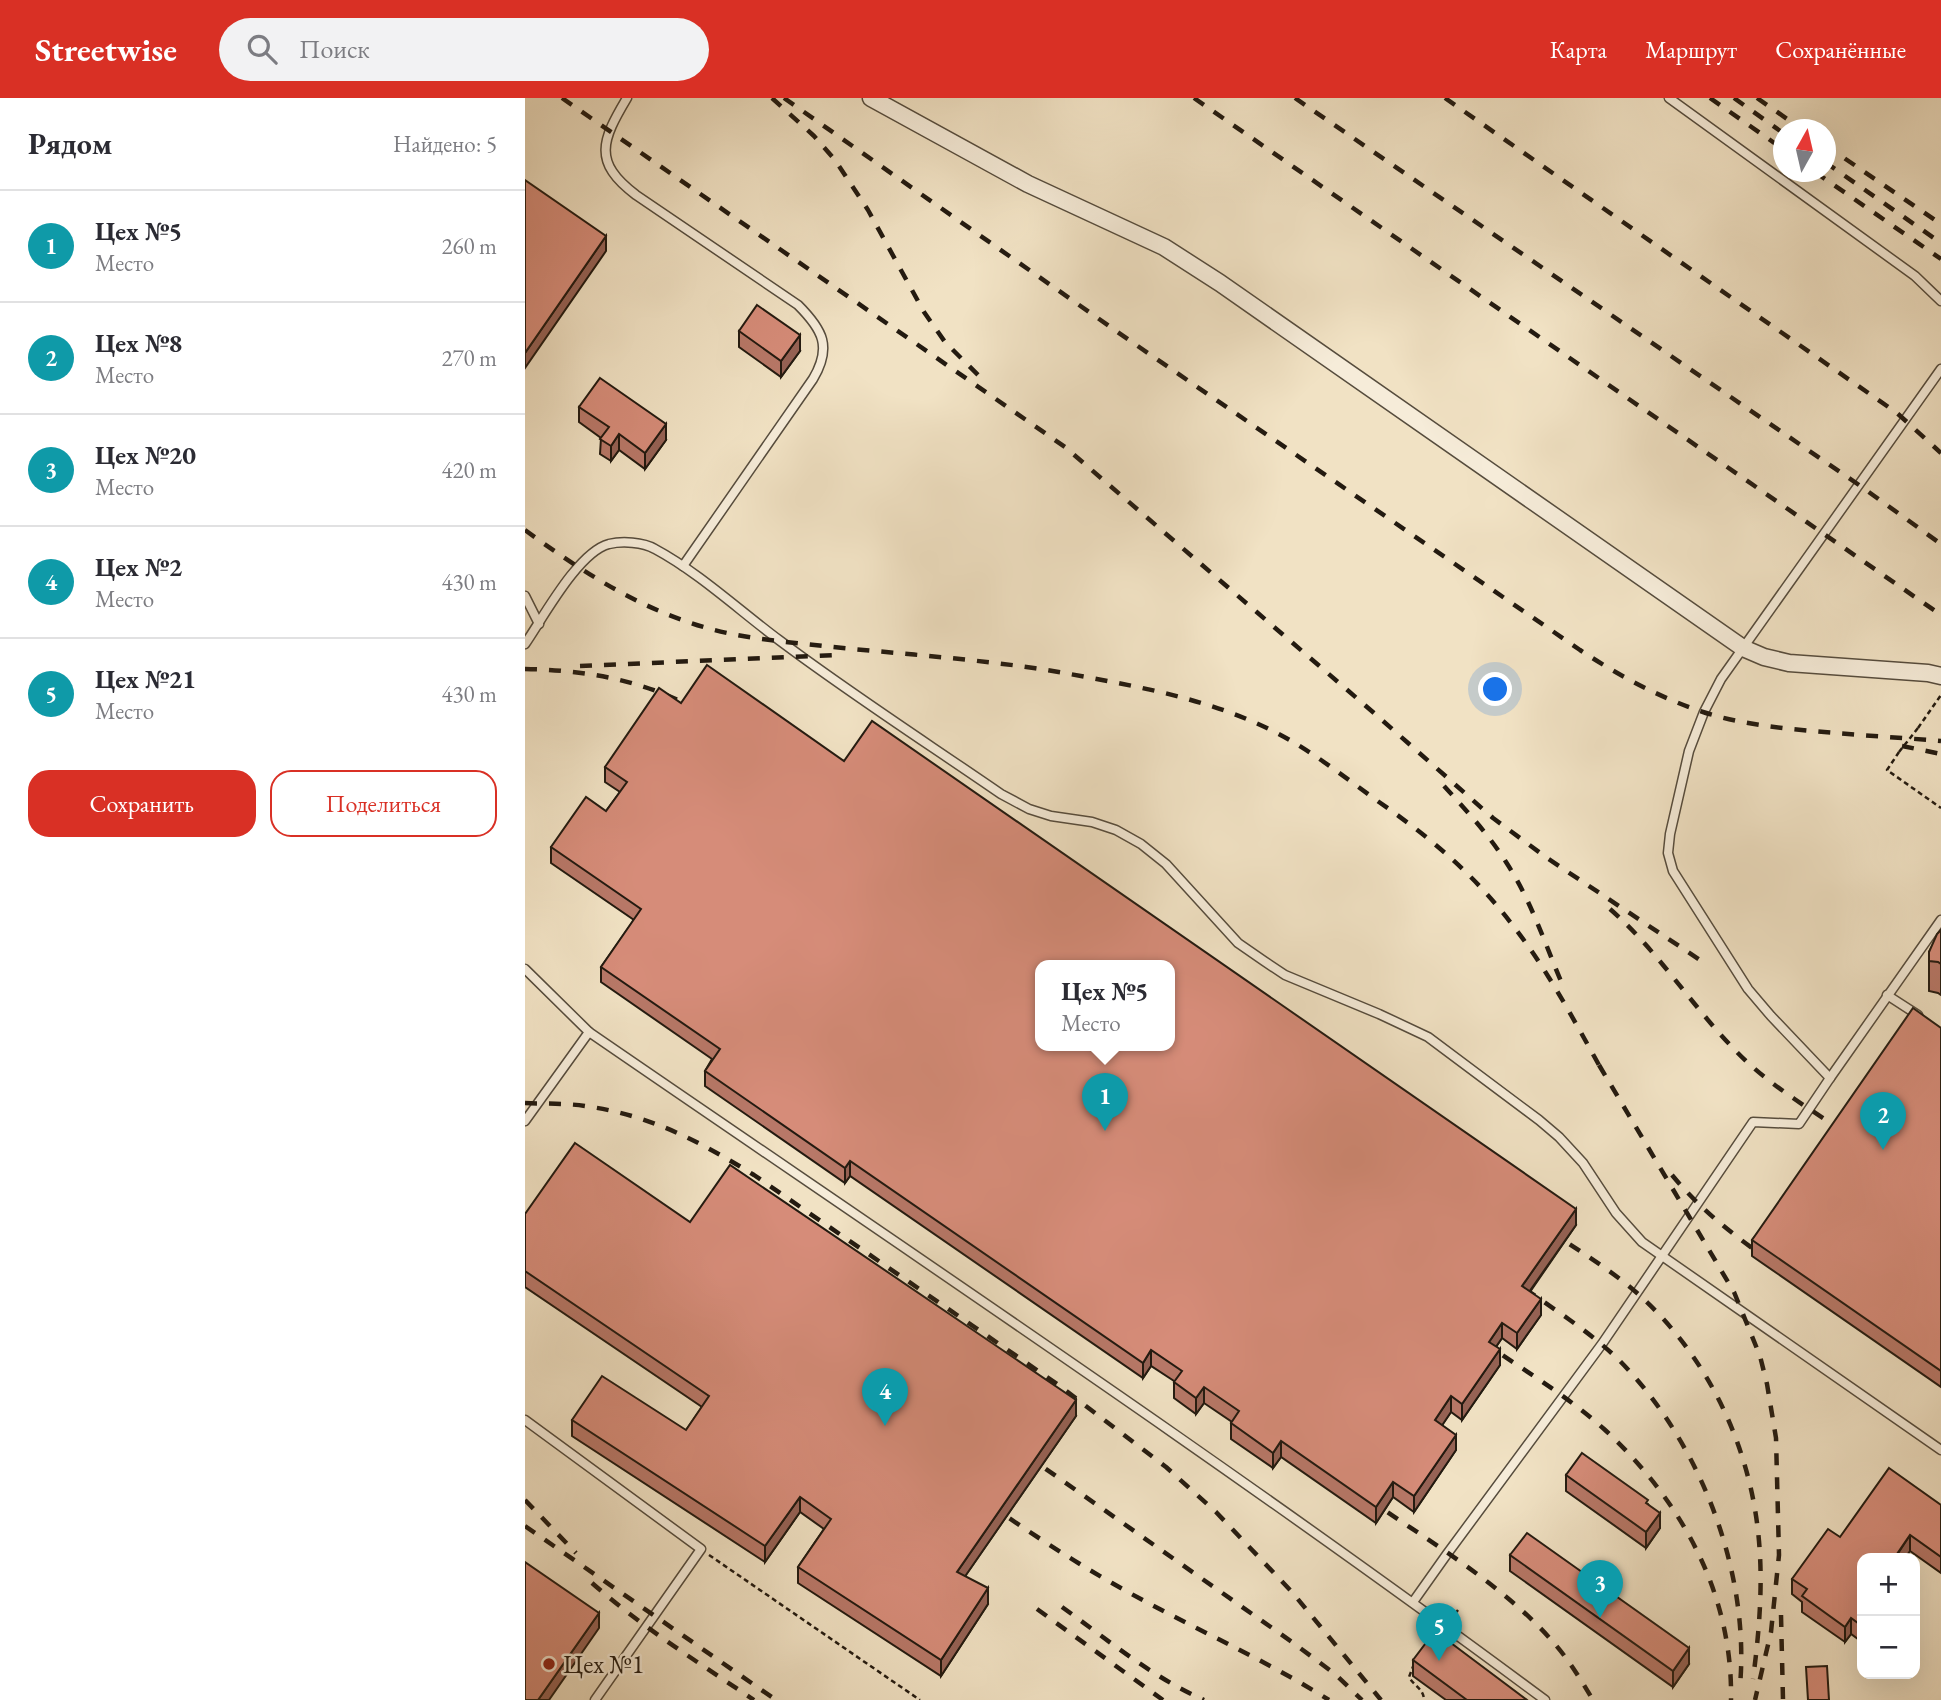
<!DOCTYPE html>
<html lang="ru">
<meta charset="utf-8">
<style>
:root{--surface:#fff;--page:#f2f2f3;--text:#2b2b33;--muted:#7c7c81;--line:#e1e1e2;--accent:#d93025}
body{margin:0;font-family:"EB Garamond",serif;background:var(--page);color:var(--text)}
.controls{position:absolute;right:21px;bottom:21px;display:grid;overflow:hidden;border-radius:14px;box-shadow:0 7px 28px #0002}
.controls button{width:63px;height:63px;display:grid;place-items:center;padding:0;border:0;border-bottom:2px solid var(--line);background:var(--surface);color:var(--text);font:35px sans-serif}
.compass{position:absolute;left:1248px;top:21px;width:63px;height:63px;border-radius:50%;background:var(--surface);box-shadow:0 7px 28px #0002;rotate:8deg}
.you{position:absolute;left:971px;top:592px;width:24px;height:24px;margin:-18px;border:5px solid #fff;border-radius:50%;background:#1a73e8;box-shadow:0 0 0 10px #1a73e833}
.badge{display:grid;place-items:center;width:46px;height:46px;border-radius:50%;background:var(--accent);color:#fff;font-size:23px;font-weight:700}
.pin{position:absolute;translate:-50% -58px;filter:drop-shadow(0 2px 4px #0008)}
.pin::after{content:'';position:absolute;top:37px;width:24px;height:21px;background:inherit;clip-path:polygon(0 0,100% 0,50% 100%)}
.popup{position:absolute;left:510px;top:862px;width:140px;height:91px;box-sizing:border-box;display:grid;place-content:center;border-radius:14px;background:var(--surface);filter:drop-shadow(0 2px 5px #0005);font-size:23px;white-space:nowrap;color:var(--muted)}
.popup b{font-size:26px;color:var(--text)}
.popup::after{content:'';position:absolute;left:50%;top:100%;margin-left:-14px;border:14px solid transparent;border-top-color:var(--surface)}
.list{margin:0;padding:0;list-style:none}
h2{display:flex;justify-content:space-between;align-items:center;height:91px;margin:0;padding:0 28px;font-size:30px}
h2 small{font-size:23px;font-weight:400;color:var(--muted)}
.list li{display:grid;grid-template-columns:46px 1fr auto;gap:21px;align-items:center;box-sizing:border-box;height:112px;padding:0 28px;border-top:2px solid var(--line)}
.list b{display:block;font-size:26px;white-space:nowrap}
.list p{margin:0;font-size:23px;white-space:nowrap;color:var(--muted)}
.list em{font-size:23px;font-style:normal;color:var(--muted)}
.actions{display:flex;gap:14px;padding:21px 28px}
.actions a{flex:1;padding:16px 0;border:2px solid var(--accent);border-radius:21px;text-align:center;font-size:24px;color:var(--accent)}
.actions .main{background:var(--accent);color:#fff}
.icon{flex:none;width:38px;height:38px;fill:none;stroke:currentColor;stroke-width:2;stroke-linecap:round;stroke-linejoin:round}
.map{position:relative;flex:none;width:1416px;height:1602px;overflow:hidden}
header{display:flex;align-items:center;gap:42px;box-sizing:border-box;height:98px;padding:0 35px;background:var(--accent);color:#fff}
header strong{font-size:33px}
nav{display:flex;gap:38px;margin-inline-start:auto;font-size:24px}
.search{width:490px;height:63px;background:var(--page);display:flex;align-items:center;gap:18px;box-sizing:border-box;padding:0 24px;border-radius:38px;color:var(--muted);font-size:26px}
main{display:flex}
aside{flex:1;background:var(--surface)}
.map>svg:first-child{display:block}
.lines{fill:none;stroke-linecap:round;stroke-linejoin:round}
.service-casing{stroke:#564c3d;stroke-width:11}
.minor-casing{stroke:#564c3d;stroke-width:19}
.path{stroke:#231a10;stroke-width:2.5;stroke-dasharray:5 3.5;stroke-linecap:butt}
.service{stroke:#f6ecd9;stroke-width:8}
.minor{stroke:#f6ecd9;stroke-width:16}
.rail{stroke:#231a10;stroke-width:4.5;stroke-dasharray:12 12;stroke-linecap:butt}
.path-bridge{stroke:#231a10;stroke-width:2.5;stroke-dasharray:5 3.5;stroke-linecap:butt}
.wall{fill:#b87868;stroke:#231a10;stroke-width:2}
.shaded-wall{fill:#966255;stroke:#231a10;stroke-width:2}
.building{fill:#d68c79;stroke:#231a10;stroke-width:2;fill-rule:evenodd}
.poi-dot{fill:#8f2418;stroke:#f6ecd9;stroke-width:2.5}
.labels{text-anchor:middle;stroke-width:5;stroke-linejoin:round;paint-order:stroke}
.poi-label{font-size:26px;fill:#231a10;stroke:#f6ecd9;text-anchor:start}
</style>
<header>
<strong>Streetwise</strong>
<div class="search"><svg class="icon" aria-label="search" viewBox="0 0 24 24"><circle cx="10" cy="10" r="6"/><path d="M15 15l6 6"/></svg>Поиск</div>
<nav><a>Карта</a><a>Маршрут</a><a>Сохранённые</a></nav>
</header>
<main>
<aside>
<h2>Рядом<small>Найдено: 5</small></h2>
<ul class="list">
<li><span class="badge" style="background:#0f9aa8">1</span><div><b>Цех №5</b><p>Место</p></div><em>260 m</em></li>
<li><span class="badge" style="background:#0f9aa8">2</span><div><b>Цех №8</b><p>Место</p></div><em>270 m</em></li>
<li><span class="badge" style="background:#0f9aa8">3</span><div><b>Цех №20</b><p>Место</p></div><em>420 m</em></li>
<li><span class="badge" style="background:#0f9aa8">4</span><div><b>Цех №2</b><p>Место</p></div><em>430 m</em></li>
<li><span class="badge" style="background:#0f9aa8">5</span><div><b>Цех №21</b><p>Место</p></div><em>430 m</em></li>
</ul>
<div class="actions"><a class="main">Сохранить</a><a>Поделиться</a></div>
</aside>
<div class="map">
<svg width="1416" height="1602" viewBox="0 0 1416 1602">
<rect width="100%" height="100%" fill="#f1e2c4"/>
<filter id="stains"><feTurbulence type="fractalNoise" baseFrequency=".00286" numOctaves="4"/><feColorMatrix values="0 0 0 0 .2 0 0 0 0 .09 0 0 0 0 .02 0 0 0 .5 -.17"/></filter>
<radialGradient id="worn" r=".72"><stop offset=".6" stop-color="#630" stop-opacity="0"/><stop offset="1" stop-color="#630" stop-opacity=".3"/></radialGradient>
<g class="lines">
<defs>
<g id="service">
<path d="M102 0C77 42 67 64 111 97L273 207C298 232 307 249 288 281L158 468"/>
<polyline points="1144,0 1390,178 1416,203"/>
<polyline points="0,498 14,526"/>
<path d="M0 546C18 520 53 454 84 446 97 443 118 444 130 451 173 474 215 513 254 542 326 596 402 645 476 696L504 711 526 718 567 724 591 732 616 746 641 766 713 845 739 863 760 877 854 916 903 939 1014 1022 1034 1039 1058 1065 1091 1115 1117 1144 1416 1352"/>
<path d="M0 871 64 934C384 1154 708 1370 1020 1602"/>
<polyline points="1362,897 1393,917"/>
<polyline points="1305,980 1416,822"/>
<polyline points="0,1023 64,934"/>
<polyline points="0,1322 176,1451 70,1602"/>
<polyline points="888,1504 922,1456 1077,1246 1228,1024 1274,1026 1305,980 1246,918 1223,891 1148,773 1143,755 1145,736 1164,653 1179,614 1196,581 1416,271"/>
</g>
<polyline id="minor" points="346,0 503,86 639,149 695,185 1218,550 1239,559 1264,565 1403,575 1416,578"/>
</defs>
<use href="#service" class="service-casing"/>
<use href="#minor" class="minor-casing"/>
<g class="path">
<polyline points="1393,630 1416,597"/>
<polyline points="1374,654 1362,672 1416,710"/>
<polyline points="184,1457 395,1602"/>
<polyline points="926,1521 933,1512"/>
<path d="M889 1566 884 1579C889 1588 899 1591 899 1602"/>
</g>
<use href="#service" class="service"/>
<use href="#minor" class="minor"/>
<g class="rail">
<polyline points="37,0 540,349 849,615 968,720 1022,760 1178,864"/>
<polyline points="247,0 289,38 310,62 343,112 399,214 420,244 458,282"/>
<path d="M259 0 604 242 1055 552C1093 577 1135 600 1178 614 1221 628 1266 631 1310 635 1345 638 1381 640 1416 643"/>
<polyline points="669,0 1416,517"/>
<polyline points="770,0 1334,387 1416,446"/>
<polyline points="920,0 1372,315 1416,355"/>
<polyline points="1185,0 1258,51"/>
<polyline points="1209,0 1258,35"/>
<polyline points="1232,0 1278,32"/>
<polyline points="1300,47 1416,126"/>
<polyline points="1300,64 1416,145"/>
<polyline points="1290,74 1416,161"/>
<path d="M0 432C52 470 105 505 166 525 209 540 254 543 298 548 355 554 413 558 470 565 506 569 541 575 577 582 636 593 694 606 748 633 786 652 819 679 854 704 907 741 950 777 989 829 1024 874 1051 926 1079 976"/>
<polyline points="55,568 310,557"/>
<path d="M0 571C59 572 120 582 172 612"/>
<polyline points="1377,648 1416,656"/>
<path d="M919 688C941 712 964 737 981 764 1006 802 1020 846 1038 888"/>
<path d="M1085 811C1133 853 1166 907 1210 952 1242 986 1284 1010 1322 1036"/>
<polyline points="1074,967 1209,1194 1235,1258 1242,1286 1251,1340 1254,1457 1246,1534 1230,1602"/>
<path d="M0 1005C20 1006 40 1005 60 1008 125 1017 174 1043 229 1077L532 1286 641 1369 691 1414 767 1494 856 1602"/>
<path d="M1147 1077C1175 1111 1208 1137 1244 1162"/>
<path d="M1025 1133C1054 1153 1086 1172 1112 1195 1183 1258 1226 1349 1234 1443 1238 1489 1234 1536 1228 1581"/>
<path d="M1000 1191C1032 1213 1066 1235 1094 1262 1175 1344 1225 1473 1215 1588"/>
<path d="M958 1244C999 1272 1042 1298 1079 1331 1156 1402 1208 1495 1206 1602"/>
<polyline points="501,1357 767,1544 810,1576 837,1602"/>
<path d="M843 1401C904 1443 981 1489 1029 1545 1044 1562 1056 1582 1068 1602"/>
<polyline points="0,1402 51,1455"/>
<path d="M465 1407C504 1434 545 1461 587 1485 658 1526 734 1558 804 1602"/>
<polyline points="0,1428 251,1602"/>
<path d="M67 1485C117 1529 174 1565 229 1602"/>
<path d="M537 1509C583 1542 627 1579 679 1602"/>
<polyline points="512,1511 638,1602"/>
<polyline points="1256,1517 1258,1602"/>
</g>
<polyline class="path-bridge" points="1374,654 1393,630"/>
</g>
<g class="wall">
<polygon points="214,233 275,253 256,279 214,249"/>
<polygon points="54,309 141,342 120,371 94,352 86,363 75,356 76,340 54,324"/>
<polygon points="156,605 319,663 1051,1127 1005,1194 1016,1217 992,1251 977,1240 971,1249 975,1267 937,1322 926,1314 917,1327 931,1352 889,1414 868,1399 851,1425 756,1359 748,1370 706,1341 706,1325 707,1324 679,1305 671,1316 649,1300 649,1283 626,1268 618,1280 325,1078 320,1085 180,988 180,973 187,961 76,884 76,869 109,822 26,765 26,749 81,713 95,694 80,684 80,669"/>
<polygon points="1416,832 1416,897 1413,895 1404,893 1404,854"/>
<polygon points="1416,930 1416,1289 1227,1158 1227,1142"/>
<polygon points="0,1116 165,1124 551,1318 440,1478 463,1506 416,1578 273,1485 273,1469 299,1431 275,1414 240,1464 47,1338 47,1322 161,1332 177,1309 0,1189"/>
<polygon points="1041,1377 1123,1406 1135,1430 1121,1450 1041,1393"/>
<polygon points="1416,1407 1416,1475 1385,1453 1337,1460 1337,1544 1326,1536 1320,1544 1277,1514 1277,1504 1267,1496 1267,1481 1315,1439"/>
<polygon points="985,1457 1164,1566 1148,1589 985,1473"/>
<polygon points="888,1562 1002,1602 921,1602 888,1578"/>
</g>
<g class="shaded-wall">
<polygon points="81,138 81,153 0,270 0,255"/>
<polygon points="275,237 275,253 256,279 256,263"/>
<polygon points="141,326 141,342 120,371 120,355"/>
<polygon points="94,336 94,352 86,363 86,348"/>
<polygon points="325,1063 325,1078 320,1085 320,1070"/>
<polygon points="1051,1111 1051,1127 997,1204 997,1188"/>
<polygon points="1016,1201 1016,1217 992,1251 992,1235"/>
<polygon points="977,1225 977,1240 964,1259 964,1244"/>
<polygon points="975,1251 975,1267 937,1322 937,1306"/>
<polygon points="626,1252 626,1268 618,1280 618,1265"/>
<polygon points="679,1289 679,1305 671,1316 671,1300"/>
<polygon points="926,1298 926,1314 910,1338 910,1322"/>
<polygon points="551,1302 551,1318 432,1490 432,1474"/>
<polygon points="931,1337 931,1352 889,1414 889,1398"/>
<polygon points="756,1343 756,1359 748,1370 748,1355"/>
<polygon points="868,1384 868,1399 851,1425 851,1409"/>
<polygon points="275,1399 275,1414 240,1464 240,1448"/>
<polygon points="1135,1415 1135,1430 1121,1450 1121,1434"/>
<polygon points="1385,1437 1385,1453 1380,1460 1370,1460"/>
<polygon points="463,1490 463,1506 416,1578 416,1562"/>
<polygon points="74,1515 74,1530 24,1602 13,1602"/>
<polygon points="1326,1520 1326,1536 1320,1544 1320,1529"/>
<polygon points="1164,1550 1164,1566 1148,1589 1148,1573"/>
</g>
<g class="building">
<polygon points="0,82 81,138 0,255"/>
<polygon points="232,207 275,237 256,263 214,233"/>
<polygon points="75,280 141,326 120,355 94,336 86,348 75,341 84,329 54,309"/>
<path d="M182 567 319 663 347 623 1051 1111 997 1188 1016 1201 992 1235 977 1225 964 1244 975 1251 937 1306 926 1298 910 1322 931 1337 889 1398 868 1384 851 1409 756 1343 748 1355 706 1325 714 1313 679 1289 671 1300 649 1284 657 1273 626 1252 618 1265 325 1063 320 1070 180 973 195 951 76 869 116 811 26 749 61 699 81 713 102 684 80 669 134 590 156 605ZM515 867H645V947H515Z"/>
<polygon points="1416,832 1416,866 1413,864 1404,863 1404,854 1412,836"/>
<polygon points="1388,910 1416,930 1416,1273 1227,1142"/>
<polygon points="50,1045 165,1124 205,1067 551,1302 432,1474 463,1490 416,1562 273,1469 306,1421 275,1399 240,1448 47,1322 77,1278 161,1332 184,1298 0,1173 0,1116"/>
<polygon points="1057,1355 1123,1402 1121,1405 1135,1415 1121,1434 1041,1377"/>
<polygon points="1364,1370 1416,1407 1416,1459 1385,1437 1370,1459 1371,1460 1337,1460 1337,1528 1326,1520 1320,1529 1277,1498 1282,1491 1267,1481 1303,1431 1315,1439"/>
<polygon points="1002,1435 1164,1550 1148,1573 985,1457"/>
<polygon points="0,1464 74,1515 13,1602 0,1602"/>
<polygon points="910,1533 1002,1602 942,1602 888,1562"/>
<polygon points="1302,1568 1304,1602 1283,1602 1281,1569"/>
</g>
<circle class="poi-dot" cx="24" cy="1566" r="7"/>
<g class="labels">
<g class="poi-label">
<text x="38" y="1575">Цех №1</text>
</g>
</g>
<rect width="100%" height="100%" filter="url(#stains)"/>
<rect width="100%" height="100%" fill="url(#worn)"/>
</svg>
<div class="controls">
<button>+</button>
<button>−</button>
</div>
<svg class="compass" viewBox="-18 -18 36 36"><path d="M0-13l5 13h-10z" fill="#e53935"/><path d="M0 13l5-13h-10z" fill="#7c7c81"/></svg>
<div class="you"></div>
<div class="pin badge" style="left:580px;top:1033px;background:#0f9aa8">1</div>
<div class="popup"><b>Цех №5</b>Место</div>
<div class="pin badge" style="left:1358px;top:1052px;background:#0f9aa8">2</div>
<div class="pin badge" style="left:1075px;top:1520px;background:#0f9aa8">3</div>
<div class="pin badge" style="left:360px;top:1328px;background:#0f9aa8">4</div>
<div class="pin badge" style="left:914px;top:1563px;background:#0f9aa8">5</div>
</div>
</main>
